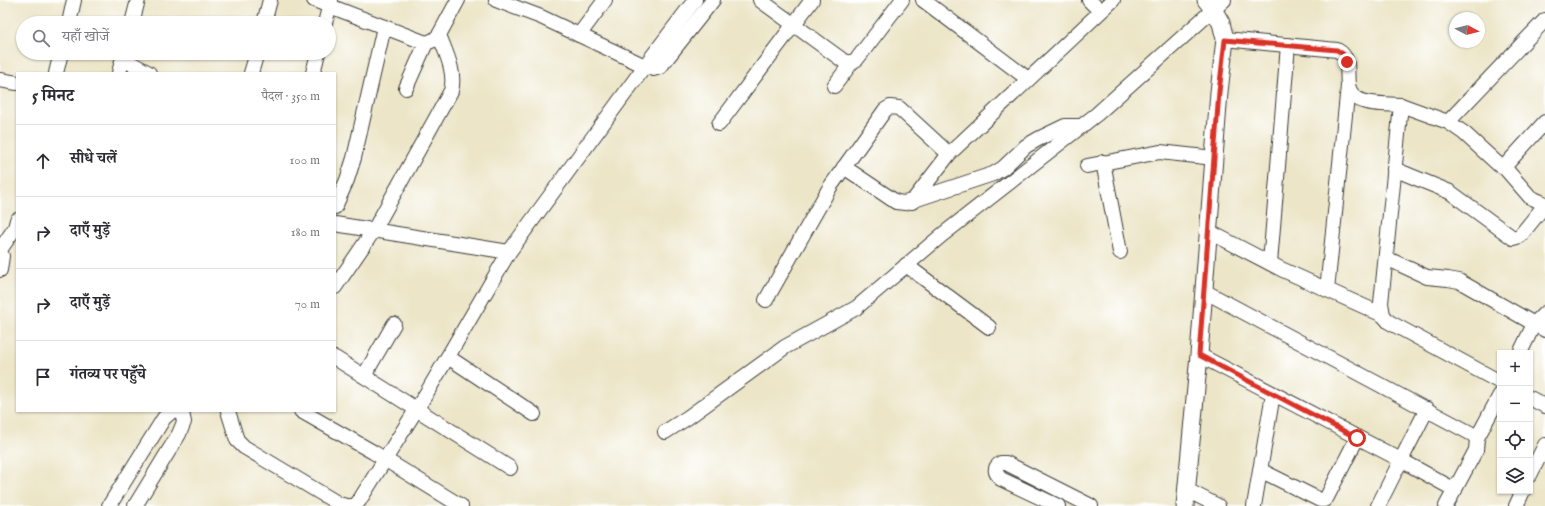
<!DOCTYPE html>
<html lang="hi">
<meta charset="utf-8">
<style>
:root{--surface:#fff;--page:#f7f7f7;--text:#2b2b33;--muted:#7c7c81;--line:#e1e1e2}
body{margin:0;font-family:"IM FELL English","Noto Serif Devanagari",serif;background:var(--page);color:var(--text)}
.controls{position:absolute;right:12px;bottom:12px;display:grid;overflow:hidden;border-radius:0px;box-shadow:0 1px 3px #0004}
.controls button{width:36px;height:36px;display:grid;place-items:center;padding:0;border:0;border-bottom:1px solid var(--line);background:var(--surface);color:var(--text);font:20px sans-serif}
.compass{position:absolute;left:1449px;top:12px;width:36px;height:36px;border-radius:50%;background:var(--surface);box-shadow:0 1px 3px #0004;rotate:97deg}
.stop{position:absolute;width:12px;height:12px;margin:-9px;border:3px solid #d93025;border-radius:50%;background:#fff}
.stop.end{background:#d93025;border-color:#fff;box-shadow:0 1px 4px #0008}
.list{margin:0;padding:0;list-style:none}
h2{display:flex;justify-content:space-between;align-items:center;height:52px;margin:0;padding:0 16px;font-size:17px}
h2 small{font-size:13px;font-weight:400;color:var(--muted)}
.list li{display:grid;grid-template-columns:26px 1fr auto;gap:12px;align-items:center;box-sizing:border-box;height:72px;padding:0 16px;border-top:1px solid var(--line)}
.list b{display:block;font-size:15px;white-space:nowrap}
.list em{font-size:13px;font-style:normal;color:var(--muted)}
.icon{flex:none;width:22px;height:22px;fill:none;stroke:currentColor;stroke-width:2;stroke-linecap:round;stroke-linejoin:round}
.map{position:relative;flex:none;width:1545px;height:506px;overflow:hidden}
.search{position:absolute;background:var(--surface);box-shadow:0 1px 3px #0004;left:16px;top:16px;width:320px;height:44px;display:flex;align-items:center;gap:10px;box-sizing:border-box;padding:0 14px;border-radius:22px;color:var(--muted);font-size:15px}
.panel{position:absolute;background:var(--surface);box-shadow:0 1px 3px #0004;left:16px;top:72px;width:320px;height:340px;border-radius:0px}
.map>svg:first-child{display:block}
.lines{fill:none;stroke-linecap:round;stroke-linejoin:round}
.minor-casing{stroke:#3b3a36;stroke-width:16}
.tertiary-casing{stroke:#3b3a36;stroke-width:19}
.minor{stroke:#fff;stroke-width:14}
.tertiary{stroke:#fff;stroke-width:17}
.route{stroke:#d93025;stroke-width:5}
</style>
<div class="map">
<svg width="1545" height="506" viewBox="0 0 1545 506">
<rect width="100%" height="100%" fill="#fff"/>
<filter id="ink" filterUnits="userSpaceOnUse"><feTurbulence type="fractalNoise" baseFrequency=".025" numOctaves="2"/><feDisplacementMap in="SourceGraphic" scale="8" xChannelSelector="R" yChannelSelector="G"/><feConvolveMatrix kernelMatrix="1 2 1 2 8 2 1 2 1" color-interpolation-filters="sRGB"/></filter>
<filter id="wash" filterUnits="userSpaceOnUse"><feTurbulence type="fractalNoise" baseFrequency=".012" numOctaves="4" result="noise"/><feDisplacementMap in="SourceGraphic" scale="16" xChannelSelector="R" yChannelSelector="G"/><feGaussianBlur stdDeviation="0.9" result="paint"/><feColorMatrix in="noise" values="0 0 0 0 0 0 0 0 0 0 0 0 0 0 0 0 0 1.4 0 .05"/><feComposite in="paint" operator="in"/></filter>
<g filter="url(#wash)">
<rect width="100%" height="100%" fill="#ece5c7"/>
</g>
<g filter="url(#ink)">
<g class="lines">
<defs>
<g id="minor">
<polyline points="314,0 426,43 434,40 439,35 458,0"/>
<polyline points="496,0 541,17 645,66 653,69 660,67 713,0"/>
<polyline points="760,0 845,62 852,62 857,59 902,0"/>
<polyline points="923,0 1028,79"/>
<polyline points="1089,0 1100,11"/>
<polyline points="69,23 74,0"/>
<polyline points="132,23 138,0"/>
<polyline points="264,23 270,0"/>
<polyline points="325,23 331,0"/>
<polyline points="579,35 605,0"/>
<path d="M1225 39 1337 50C1358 61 1337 87 1358 99 1369 105 1388 104 1401 105"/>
<polyline points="123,59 149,73"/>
<polyline points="56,73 61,53"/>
<polyline points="119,73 124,53"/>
<polyline points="251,73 257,53"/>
<polyline points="313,73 318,53"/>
<polyline points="0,80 17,83"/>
<polyline points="834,86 852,62"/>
<polyline points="406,88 426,43"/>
<polyline points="1448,122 1545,20"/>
<polyline points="719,124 812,0"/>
<polyline points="1103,162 1120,252"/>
<polyline points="1087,166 1160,152 1214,158"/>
<polyline points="844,167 896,202 905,203 993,174 1003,168 1026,146 1040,138 1065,126 1082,126"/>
<polyline points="1504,167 1530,197 1545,204"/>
<polyline points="1394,169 1450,192 1513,238 1520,236 1545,205"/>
<polyline points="912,202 949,154 1113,0"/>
<polyline points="335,207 347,180 354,158 384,27"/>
<polyline points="335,224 509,252"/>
<polyline points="1208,231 1281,269 1383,315"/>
<polyline points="0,250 15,228 17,220"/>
<polyline points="0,252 2,256 0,270"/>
<polyline points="1386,258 1427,277 1448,279 1459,281 1545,330"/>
<polyline points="1270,263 1288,45"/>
<polyline points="906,265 989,327"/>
<path d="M335 287 374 230 451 91C456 72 446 53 439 35"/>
<polyline points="1327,290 1348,86"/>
<polyline points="1204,291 1472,434 1477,438 1476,450 1446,506"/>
<polyline points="766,300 830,187 885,110 890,107 899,108 949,154"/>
<polyline points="1520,353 1534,324 1545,313"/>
<polyline points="1199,355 1401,460 1427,409"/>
<polyline points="448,357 534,414"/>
<polyline points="335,358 510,468"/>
<polyline points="364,376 394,324"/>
<polyline points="1500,382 1389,322 1383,315 1381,303 1401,105 1448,122 1464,133 1499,165 1504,167 1545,122"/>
<polyline points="1530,398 1545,406"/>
<polyline points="228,411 237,440 244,447 339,504 346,506"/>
<polyline points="301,411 373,452 461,506"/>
<polyline points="665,432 687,418 785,347 856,308 942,235 1097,114 1224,0"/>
<polyline points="1477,438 1500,395"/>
<polyline points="1260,470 1320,500 1324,500 1327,497 1357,438"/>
<polyline points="1530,475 1545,445"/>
<polyline points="1187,490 1218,506"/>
<polyline points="109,506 164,418 172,411 174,411"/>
<polyline points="135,506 179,434 184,422 182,413 179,411"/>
<polyline points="350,506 355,506 359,501 426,394 509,252 645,66 695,0"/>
<path d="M1058 506 1001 479C995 473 993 468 1001 463H1006L1091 506"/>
<polyline points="1254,506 1273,394"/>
<polyline points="1378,506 1401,460 1455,490"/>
<polyline points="1516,506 1523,491"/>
</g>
<polyline id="tertiary" points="1185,506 1199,355 1219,92 1225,39 1221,23 1213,9 1206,0"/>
</defs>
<use href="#minor" class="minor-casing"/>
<use href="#tertiary" class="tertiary-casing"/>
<use href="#minor" class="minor"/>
<use href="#tertiary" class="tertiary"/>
</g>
</g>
<g class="lines" filter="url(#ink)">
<polyline class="route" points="1347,62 1343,54 1337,50 1225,40 1219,92 1199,355 1357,438"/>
</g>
</svg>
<div class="controls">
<button>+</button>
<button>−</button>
<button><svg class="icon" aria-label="locate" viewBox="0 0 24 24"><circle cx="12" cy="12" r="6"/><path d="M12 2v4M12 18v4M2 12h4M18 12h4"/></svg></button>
<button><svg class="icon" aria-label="layers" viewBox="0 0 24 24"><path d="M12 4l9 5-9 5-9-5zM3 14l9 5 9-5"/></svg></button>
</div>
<svg class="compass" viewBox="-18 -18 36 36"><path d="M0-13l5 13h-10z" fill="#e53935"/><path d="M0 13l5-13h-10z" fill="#7c7c81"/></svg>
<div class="stop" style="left:1357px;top:438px"></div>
<div class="stop end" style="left:1347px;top:62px"></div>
<div class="search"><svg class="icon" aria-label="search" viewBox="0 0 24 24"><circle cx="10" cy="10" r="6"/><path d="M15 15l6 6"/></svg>यहाँ खोजें</div>
<section class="panel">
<h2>5 मिनट<small>पैदल · 350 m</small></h2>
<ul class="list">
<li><svg class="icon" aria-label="ahead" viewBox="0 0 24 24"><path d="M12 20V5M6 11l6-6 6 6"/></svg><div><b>सीधे चलें</b></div><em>100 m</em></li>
<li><svg class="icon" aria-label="right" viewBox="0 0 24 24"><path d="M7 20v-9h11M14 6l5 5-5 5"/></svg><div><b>दाएँ मुड़ें</b></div><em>180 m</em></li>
<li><svg class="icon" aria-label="right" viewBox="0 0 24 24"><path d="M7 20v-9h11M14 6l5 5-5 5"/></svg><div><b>दाएँ मुड़ें</b></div><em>70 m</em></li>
<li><svg class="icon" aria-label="arrive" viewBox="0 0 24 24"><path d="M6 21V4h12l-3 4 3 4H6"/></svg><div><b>गंतव्य पर पहुँचे</b></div></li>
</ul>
</section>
</div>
